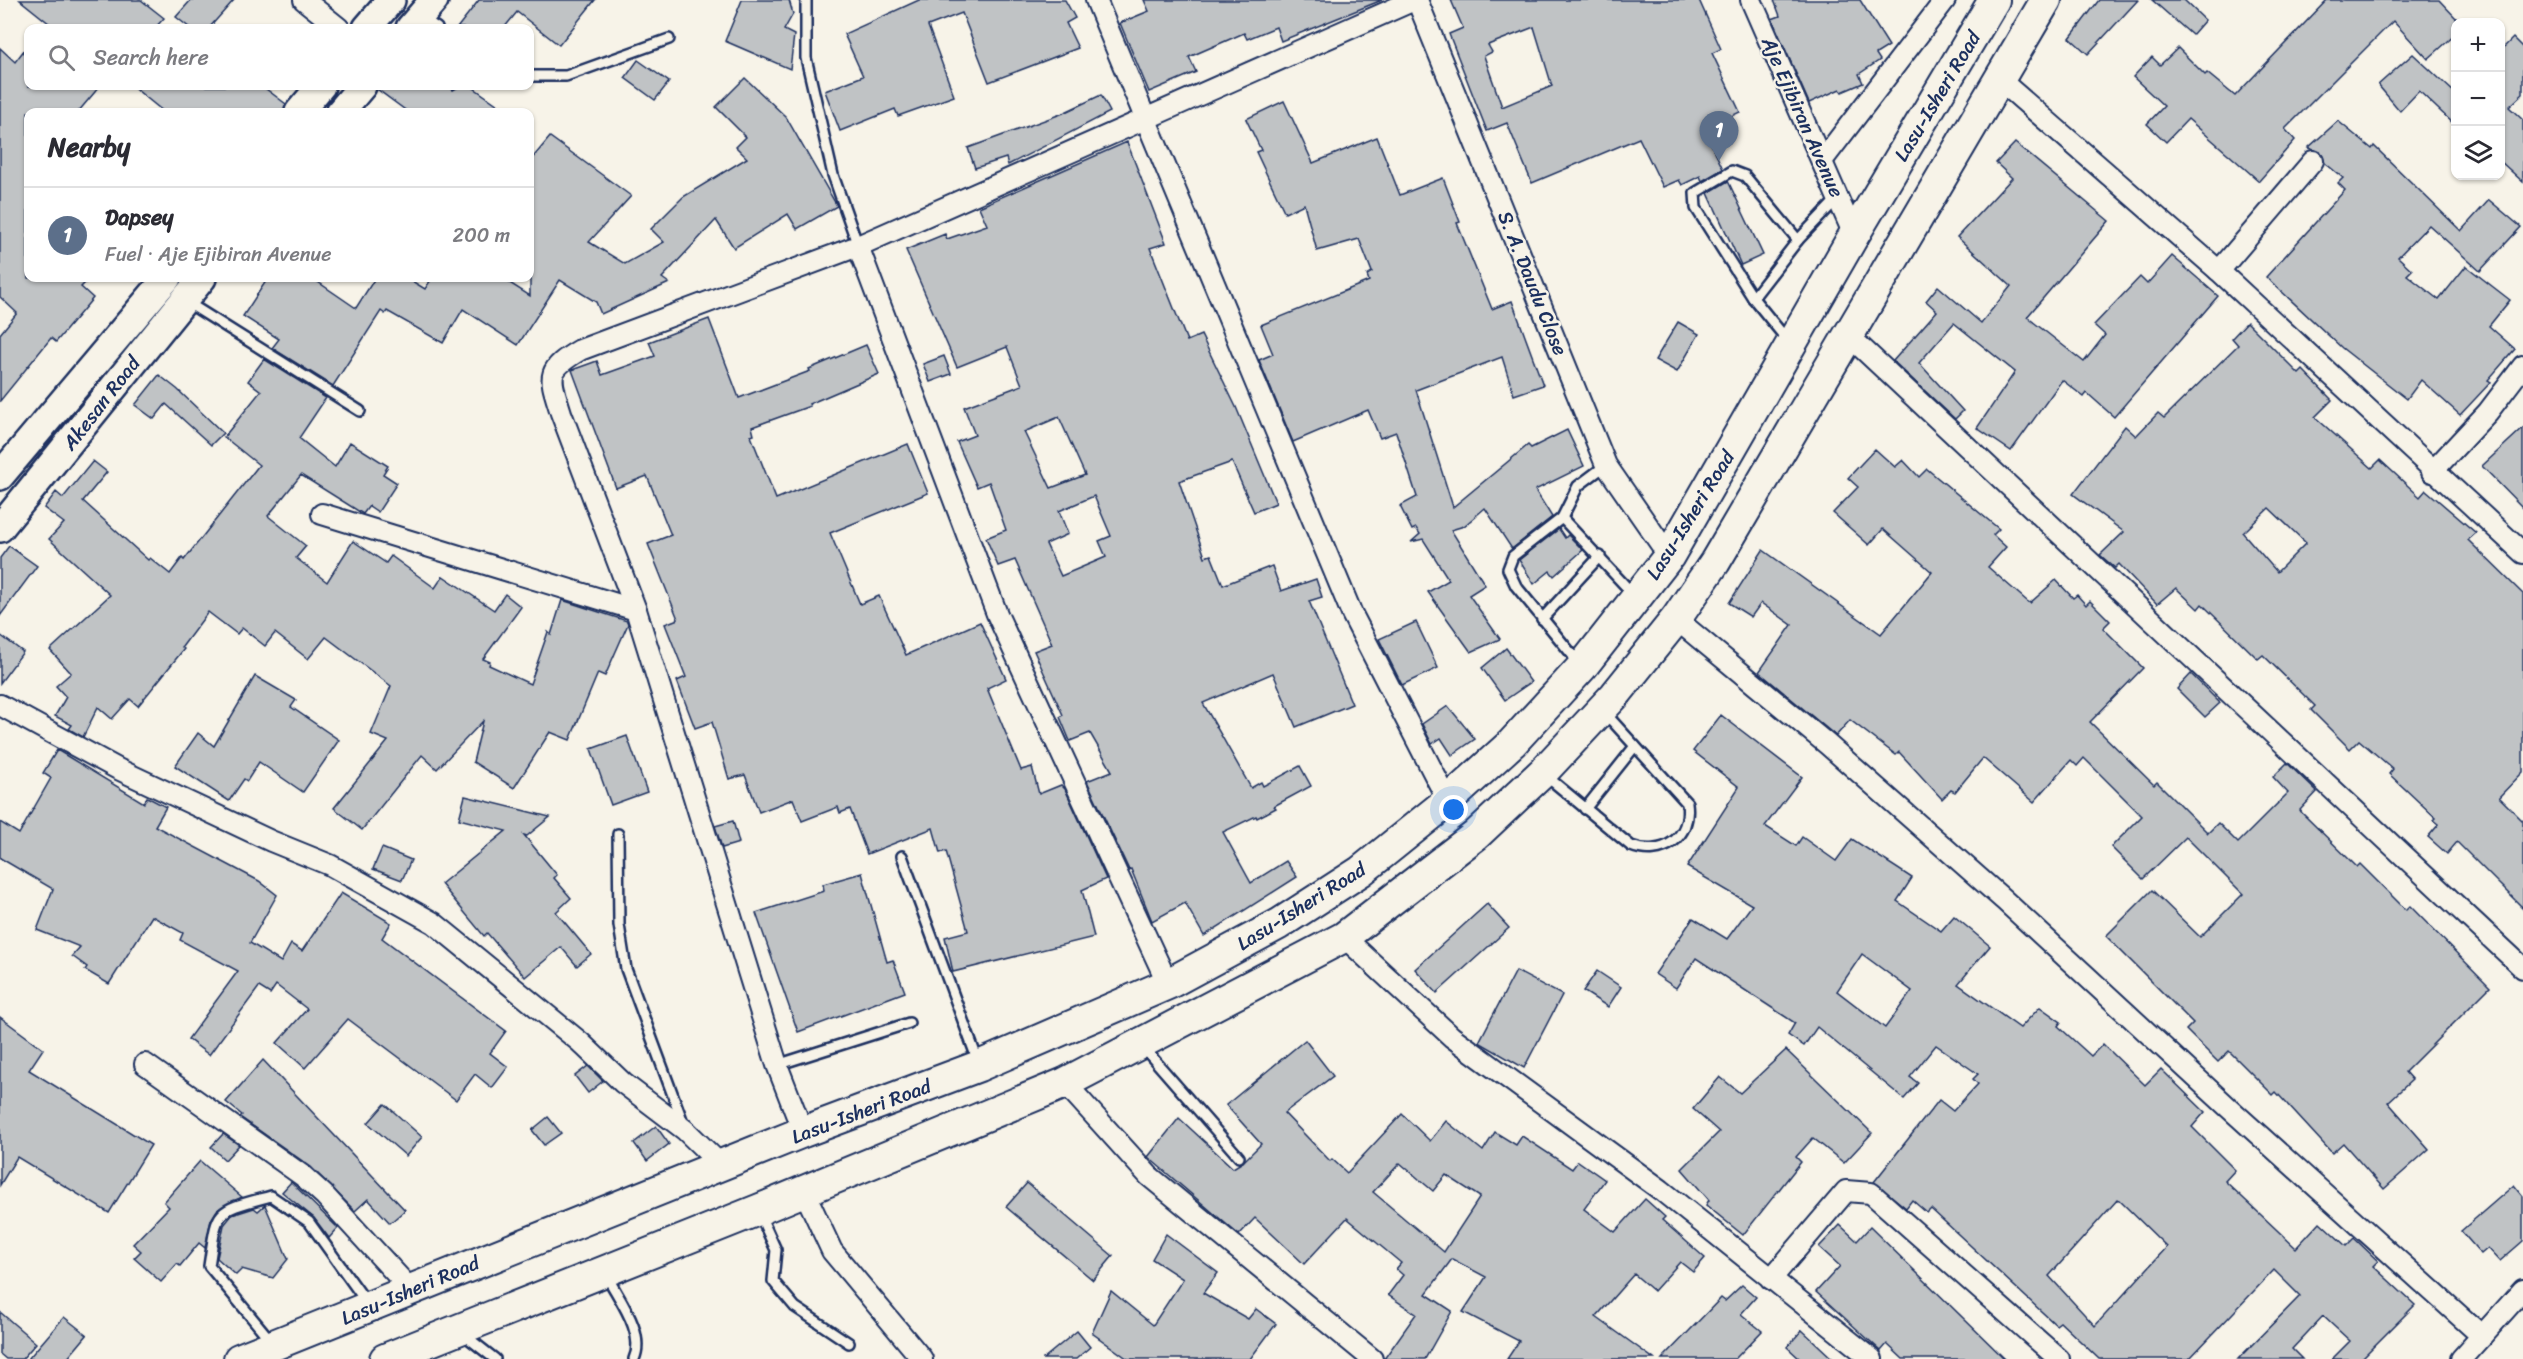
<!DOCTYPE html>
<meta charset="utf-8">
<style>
:root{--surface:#fff;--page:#f7f7f7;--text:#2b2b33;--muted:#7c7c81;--line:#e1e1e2;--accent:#111827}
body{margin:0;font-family:Sriracha,sans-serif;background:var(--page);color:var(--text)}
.controls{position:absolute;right:18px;top:18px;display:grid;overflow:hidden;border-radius:12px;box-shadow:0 2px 4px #0004}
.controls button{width:54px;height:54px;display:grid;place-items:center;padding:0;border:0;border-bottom:2px solid var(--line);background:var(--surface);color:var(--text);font:30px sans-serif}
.you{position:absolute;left:1454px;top:810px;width:21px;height:21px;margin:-15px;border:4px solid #fff;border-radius:50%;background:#1a73e8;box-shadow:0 0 0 9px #1a73e833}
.badge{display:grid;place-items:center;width:39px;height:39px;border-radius:50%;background:var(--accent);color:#fff;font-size:20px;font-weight:700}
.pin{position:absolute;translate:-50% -50px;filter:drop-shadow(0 2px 3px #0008)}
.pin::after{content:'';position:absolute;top:32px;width:21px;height:18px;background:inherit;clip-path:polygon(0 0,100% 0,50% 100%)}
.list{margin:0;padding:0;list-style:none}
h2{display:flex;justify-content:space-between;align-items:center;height:78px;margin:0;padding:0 24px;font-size:26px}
h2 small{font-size:20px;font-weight:400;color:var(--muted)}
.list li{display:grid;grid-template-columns:39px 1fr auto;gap:18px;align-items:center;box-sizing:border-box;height:96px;padding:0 24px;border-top:2px solid var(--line)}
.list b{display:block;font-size:22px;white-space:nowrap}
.list p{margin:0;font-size:20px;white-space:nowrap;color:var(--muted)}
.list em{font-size:20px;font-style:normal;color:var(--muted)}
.icon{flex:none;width:33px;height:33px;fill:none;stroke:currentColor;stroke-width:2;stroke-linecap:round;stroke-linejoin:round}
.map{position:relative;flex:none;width:2523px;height:1359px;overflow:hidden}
.search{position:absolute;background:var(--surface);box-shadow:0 2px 4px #0004;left:24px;top:24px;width:510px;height:66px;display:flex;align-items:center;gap:15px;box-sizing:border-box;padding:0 21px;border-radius:12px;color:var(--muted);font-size:22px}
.panel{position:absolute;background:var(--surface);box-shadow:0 2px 4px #0004;left:24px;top:108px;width:510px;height:174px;border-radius:12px}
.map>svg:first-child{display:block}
.building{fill:#c0c3c5;stroke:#1b2f5e;stroke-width:1.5;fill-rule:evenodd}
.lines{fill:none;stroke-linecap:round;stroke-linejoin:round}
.lane-casing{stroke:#1b2f5e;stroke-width:14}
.street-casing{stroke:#1b2f5e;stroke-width:24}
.secondary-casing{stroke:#1b2f5e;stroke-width:32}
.primary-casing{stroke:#1b2f5e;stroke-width:34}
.lane{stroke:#f7f3e8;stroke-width:9}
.street{stroke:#f7f3e8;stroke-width:20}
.secondary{stroke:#f7f3e8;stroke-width:27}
.primary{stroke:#f7f3e8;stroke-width:30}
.labels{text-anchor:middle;stroke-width:5;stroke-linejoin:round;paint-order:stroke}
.street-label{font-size:20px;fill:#1b2f5e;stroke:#f7f3e8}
</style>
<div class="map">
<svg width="2523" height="1359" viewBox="0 0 2523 1359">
<rect width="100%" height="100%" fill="#f7f3e8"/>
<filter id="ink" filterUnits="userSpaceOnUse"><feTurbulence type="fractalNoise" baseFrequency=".0167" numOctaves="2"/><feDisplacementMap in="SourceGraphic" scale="12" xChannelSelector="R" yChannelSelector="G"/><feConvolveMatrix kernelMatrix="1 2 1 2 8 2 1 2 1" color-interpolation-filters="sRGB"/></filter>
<g filter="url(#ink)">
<g class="building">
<polygon points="20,0 141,0 164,18 155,28 55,28"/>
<polygon points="191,0 234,0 209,28 190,28 176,17"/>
<polygon points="479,0 595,0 559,45 517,12 504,28 457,28"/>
<polygon points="742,0 789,0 793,14 784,30 794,35 790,69 725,41"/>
<polygon points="919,0 1065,0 1075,18 1066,23 1078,48 989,82 962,13 928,26 954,96 898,116 895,109 840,131 825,91 863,76 844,34"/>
<polygon points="1144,0 1382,0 1281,41 1276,27 1247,39 1244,33 1189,57 1196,72 1149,92 1120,23 1149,11"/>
<path d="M1451 0H1699L1721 49 1712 53 1740 112 1704 129 1723 169 1702 181 1700 176 1682 185 1679 180 1663 187 1639 138 1532 183 1507 123 1487 131 1449 34 1463 28ZM1534 27 1552 86 1502 107 1484 56 1492 52 1488 45Z"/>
<polygon points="1774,0 1860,0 1889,46 1876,54 1880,60 1859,74 1863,83 1842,92 1840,89 1809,103 1772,19 1780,16"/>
<polygon points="2099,0 2138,0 2088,54 2070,38"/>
<polygon points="2152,0 2184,0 2205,20 2192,35"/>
<polygon points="2327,0 2439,0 2456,18 2456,34 2428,59 2393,21 2285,129 2295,140 2259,181 2188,119 2166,142 2147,124 2164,106 2133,77 2152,57 2160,65 2178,48 2205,75 2207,73 2235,96"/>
<polygon points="2513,38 2523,48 2523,94 2509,107 2523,120 2523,182 2500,161 2500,51"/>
<polygon points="28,45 28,86 100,86 78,112 28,112 28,278 90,278 81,287 93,298 56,342 51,338 0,401 0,334 17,313 0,297 0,48 15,62"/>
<polygon points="2413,54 2456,94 2456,126 2419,91 2400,111 2378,85"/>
<polygon points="638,60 669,82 655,100 625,78"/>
<polygon points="745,78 786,117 837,206 797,229 788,214 734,248 716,220 662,278 669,283 601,314 596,302 560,280 518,345 463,309 443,343 387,311 385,314 381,311 333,386 272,348 279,339 243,316 268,278 312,278 356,308 375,278 407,278 425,289 432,278 502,278 530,296 530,161 550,137 631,196 589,242 625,264 664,242 651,229 683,197 747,158 736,147 746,137 716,107"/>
<polygon points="132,86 262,86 286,104 284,112 164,112"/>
<polygon points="377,86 448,86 453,90 460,86 471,86 508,112 408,112 377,89"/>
<polygon points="1101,95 1110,112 1008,165 1006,158 975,168 968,148 1061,114"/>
<polygon points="1284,101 1313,163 1377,137 1400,195 1443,178 1460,222 1457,223 1492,309 1512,301 1543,385 1514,395 1502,357 1416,390 1453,507 1528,445 1531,448 1567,430 1584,466 1535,490 1552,517 1512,549 1485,508 1464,526 1451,530 1485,585 1469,595 1500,639 1471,652 1428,592 1449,580 1423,539 1411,542 1420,534 1416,528 1412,530 1400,506 1417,497 1396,432 1380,438 1368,410 1293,442 1259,360 1273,354 1261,325 1369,281 1367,275 1372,272 1359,239 1317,251 1304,204 1285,213 1256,152 1261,150 1246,119"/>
<polygon points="2338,121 2372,149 2374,146 2461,231 2489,200 2521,227 2480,271 2429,225 2398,257 2412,270 2407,275 2439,300 2466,266 2510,300 2489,326 2515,349 2488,380 2491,382 2460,415 2421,380 2407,399 2342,348 2266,277 2345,190 2338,183 2343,178 2325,163 2321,152 2308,148"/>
<path d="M1127 142 1166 243 1150 248 1187 341 1201 335 1236 407 1276 503 1254 512 1232 462 1179 481 1205 557 1211 555 1223 585 1272 566 1281 591 1316 579 1322 597 1309 601 1352 704 1296 727 1273 673 1203 703 1251 788 1261 782 1263 786 1300 766 1311 786 1274 806 1276 808 1257 818 1256 816 1223 832 1251 883 1286 861 1297 877 1204 936 1185 903 1152 921 1131 869 1129 870 1087 781 1112 771 1090 733 1070 741 1060 717 1063 715 1034 651 1052 644 1015 560 998 566 986 538 1006 530 989 482 977 487 957 442 975 435 964 407 1022 385 1007 347 957 367 906 250 945 234 947 239 987 225 979 207ZM1059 417 1085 475 1051 488 1024 432ZM1094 496 1111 536 1099 541 1106 557 1061 576 1046 544 1068 534 1059 511Z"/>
<polygon points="2015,143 2109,221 2027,317 2084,362 2105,335 2094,325 2140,277 2147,284 2172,256 2218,296 2114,417 2087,393 2084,397 2062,380 2011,451 1977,428 2015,372 1954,323 1919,363 1963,411 1955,419 1893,361 1937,311 1926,301 1938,286 1981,323 2011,286 1957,237 2012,178 1996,163"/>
<polygon points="1728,181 1763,255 1741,265 1708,193"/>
<polygon points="709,319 739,398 810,371 809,369 866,345 879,374 809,404 810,406 752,427 754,435 751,436 776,499 908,444 928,493 830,533 860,604 879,596 906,655 980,622 1006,679 987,688 1021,770 1032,767 1039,794 1061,785 1065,789 1106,879 1082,890 1094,937 953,972 945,937 968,931 946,851 940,853 933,828 867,854 850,809 840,813 838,807 802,821 793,799 759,812 745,775 729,779 712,722 695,728 677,681 686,677 665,624 678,619 648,544 671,535 647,476 616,488 572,370 597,361 602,375 655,356 649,342"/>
<polygon points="1678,322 1699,334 1677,372 1655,360"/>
<path d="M2247 322 2299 374 2303 370 2332 400 2315 417 2372 468 2380 460 2420 497 2426 490 2476 533 2468 540 2523 594V772L2499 797 2523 821V908L2457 842 2447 854 2428 837 2439 824 2434 820 2436 818 2389 774 2393 769 2359 740 2350 749 2311 710 2315 706 2263 655 2258 659 2202 604 2198 609 2176 588 2157 604 2119 564 2115 568 2100 555 2124 532 2073 494 2125 426 2136 436 2158 413 2164 418 2238 345 2232 338ZM2269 508 2306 543 2277 572 2243 533Z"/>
<polygon points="944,356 951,374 930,382 923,364"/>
<polygon points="264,359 326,398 299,438 335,467 350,442 388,466 383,474 397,483 378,512 369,506 363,514 301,475 268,516 306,546 296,558 327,582 353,541 386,563 391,556 435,588 443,576 494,610 505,594 521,607 483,659 490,662 489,665 530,684 548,632 551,635 562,600 627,621 628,624 605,676 598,673 570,740 550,732 514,788 473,762 483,721 437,769 422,755 362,830 334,808 388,741 371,734 391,686 326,637 308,659 275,633 265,646 242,628 237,634 208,612 182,647 184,649 138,706 130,699 112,719 98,707 83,737 69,729 72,725 55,716 66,697 56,686 71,673 50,650 110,595 49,539 64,523 44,508 56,492 63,498 93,461 107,472 83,501 148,560 150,558 170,574 182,558 184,560 259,465 224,437 261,391 248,381"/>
<polygon points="159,375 177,389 223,433 211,445 166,404 154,419 135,405"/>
<polygon points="2523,428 2523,508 2482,466"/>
<polygon points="1875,449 1895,467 1903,460 1919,477 1927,469 1999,529 1993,535 2006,547 1988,567 2027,601 2030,603 2056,580 2073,598 2077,595 2086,605 2090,601 2110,621 2103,628 2143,668 2090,722 2154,785 2157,782 2208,833 2218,823 2238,843 2288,793 2273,777 2287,763 2317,792 2300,810 2302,813 2357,867 2360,864 2406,910 2410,906 2490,987 2405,1072 2412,1080 2388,1102 2429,1149 2384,1189 2343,1143 2332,1153 2276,1092 2273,1095 2229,1051 2218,1062 2186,1030 2193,1023 2106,936 2152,890 2200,937 2243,894 2186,837 2143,879 2111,847 2142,816 2084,758 2077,766 2071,760 2034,802 1983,758 1955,792 1951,790 1942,799 1899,752 1896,755 1850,720 1836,736 1759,672 1792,625 1761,603 1751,617 1729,603 1763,550 1881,634 1932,572 1883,529 1869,545 1833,513 1858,487 1848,478"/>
<polygon points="1559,529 1565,538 1568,535 1583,550 1554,576 1550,571 1534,584 1519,560"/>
<polygon points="9,546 37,566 0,616 0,558"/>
<polygon points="1416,622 1438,668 1402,685 1379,639"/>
<polygon points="0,635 23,652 0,683"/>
<polygon points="1506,648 1531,682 1505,700 1482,668"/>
<polygon points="2191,674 2220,703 2205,717 2177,689"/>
<polygon points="255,676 296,700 291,707 339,740 303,792 259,762 247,781 244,779 229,801 175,766 198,733 214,746"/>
<polygon points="1448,706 1475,739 1452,755 1441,738 1432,744 1422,724"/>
<path d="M1721 715 1802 777 1765 826 1796 846 1802 837 1836 861 1852 839 1912 878 1897 901 1941 931 1954 916 1990 946 1958 984 2020 1028 2040 1007 2061 1022 2058 1026 2091 1056 2103 1044 2145 1085 2161 1069 2205 1112 2192 1127 2235 1170 2225 1181 2296 1248 2320 1222 2346 1246 2354 1238 2378 1261 2373 1266 2415 1305 2361 1359H2332L2350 1341 2323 1316 2292 1349 2302 1359H2238L2300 1296 2274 1270 2189 1359H2099L2060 1322 2056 1325 1931 1209 1927 1213 1912 1200 1906 1208 1874 1182 1939 1100 1953 1111 1978 1084 1973 1079 1978 1074 1936 1045 1910 1077 1918 1083 1904 1099 1817 1027 1804 1046 1788 1035 1795 1023 1696 958 1676 988 1655 974 1693 918 1727 939 1752 905 1687 867 1739 787 1693 751ZM1862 954 1912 991 1885 1028 1837 991ZM2118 1199 2167 1247 2095 1326 2049 1276Z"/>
<polygon points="627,736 647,792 611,805 591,749"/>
<polygon points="57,750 144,803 147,797 166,807 155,826 259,881 277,895 250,943 281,962 291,944 302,951 341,893 391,923 382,938 506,1031 490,1053 508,1067 492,1088 475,1074 456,1100 348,1019 305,1068 277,1043 307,1009 276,985 270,994 259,987 209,1055 188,1039 238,971 180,940 183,933 152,916 109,984 85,970 87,967 72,956 80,947 37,930 53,889 0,858 0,822 19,834 51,778 43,773"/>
<polygon points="465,796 550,817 527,836 524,835 557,875 554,878 571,898 556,912 591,954 577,966 561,947 525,977 487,933 484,936 441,884 506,831 459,819"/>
<polygon points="733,821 739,843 722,848 715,826"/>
<polygon points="382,848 411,860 402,880 373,869"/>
<polygon points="862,873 887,962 893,960 905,992 798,1032 756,913 824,891 823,884"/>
<polygon points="1487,904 1509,928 1437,993 1415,969"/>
<polygon points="1516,971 1562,995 1524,1068 1479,1042"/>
<polygon points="1597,971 1621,987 1608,1007 1583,991"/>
<polygon points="0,1017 43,1049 29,1070 151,1145 109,1213 17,1157 0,1185"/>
<path d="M1305 1040 1333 1076 1284 1113 1330 1161 1332 1159 1347 1173 1402 1114 1430 1141 1446 1121 1483 1151 1495 1132 1516 1145 1522 1136 1572 1169 1578 1161 1605 1180 1584 1209 1615 1232 1645 1199 1665 1217 1662 1220 1705 1258 1693 1272 1680 1262 1654 1291 1634 1274 1596 1317 1654 1359H1507L1519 1341 1463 1312 1486 1277 1452 1259 1426 1294 1452 1311 1425 1359H1384L1416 1314 1388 1295 1403 1275 1396 1269 1401 1263 1347 1218 1304 1264 1255 1218 1239 1235 1148 1157 1179 1118 1233 1168 1243 1162 1261 1144 1226 1105ZM1400 1163 1433 1191 1446 1175 1480 1197 1444 1252 1373 1192Z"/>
<polygon points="1786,1050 1872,1133 1844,1163 1813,1138 1796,1157 1801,1162 1743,1235 1706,1205 1709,1200 1682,1169 1719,1132 1693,1109 1720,1077 1740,1093"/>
<polygon points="263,1060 405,1210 390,1223 368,1199 355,1211 311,1167 240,1117 242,1115 226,1102"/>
<polygon points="588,1066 603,1081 588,1093 575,1076"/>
<polygon points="385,1104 422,1137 406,1156 368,1123"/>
<polygon points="548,1117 561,1133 544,1145 532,1130"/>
<polygon points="656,1126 669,1144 647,1161 634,1143"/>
<polygon points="223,1134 239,1145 225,1160 211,1147"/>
<polygon points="200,1161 242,1197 217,1210 211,1220 205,1248 199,1243 180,1266 177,1264 161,1282 134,1258 141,1251 133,1244 169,1207 164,1202"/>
<polygon points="291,1182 338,1228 329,1238 314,1218 282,1192"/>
<polygon points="1027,1183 1113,1256 1093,1280 1006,1207"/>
<polygon points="2514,1185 2523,1196 2523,1241 2500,1261 2488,1248 2481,1254 2461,1231"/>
<polygon points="265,1205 288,1259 273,1278 242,1269 236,1275 217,1258 224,1225 232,1215 254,1208 258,1211"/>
<polygon points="1840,1225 1857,1241 1870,1227 2005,1359 1903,1359 1887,1344 1881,1351 1816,1292 1840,1266 1819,1247"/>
<polygon points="1166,1234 1218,1273 1203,1293 1248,1319 1256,1309 1276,1324 1250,1359 1128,1359 1092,1333 1111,1291 1153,1325 1183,1279 1152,1259"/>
<polygon points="1742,1285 1756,1297 1741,1314 1762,1331 1735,1359 1662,1359 1721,1298 1725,1301"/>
<polygon points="0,1312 36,1343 22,1359 6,1359 0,1354"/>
<polygon points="64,1317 87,1335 67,1359 28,1359"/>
<polygon points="1802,1330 1833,1359 1800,1359 1787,1347"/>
<polygon points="1077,1331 1090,1347 1076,1359 1043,1359"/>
</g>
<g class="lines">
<defs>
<g id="lane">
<polyline points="806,0 806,58 833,175 858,246"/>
<polyline points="422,18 437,28"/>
<polyline points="530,76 566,76 669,39"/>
<polyline points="1753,298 1798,240 1838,198"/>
<polyline points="185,301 360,411"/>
<polyline points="1788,341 1753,298 1696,208 1695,193 1732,171 1745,176 1798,240"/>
<polyline points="1562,518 1578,486 1606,465"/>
<polyline points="1542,619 1600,556"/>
<polyline points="1579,663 1516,586 1508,569 1513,556 1562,518 1633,594"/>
<path d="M1545 775 1631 846C1662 858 1692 838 1687 803L1605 713"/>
<polyline points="1585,809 1635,746"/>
<polyline points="618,834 619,925 626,969 684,1125"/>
<polyline points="902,856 978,1061"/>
<polyline points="1143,1047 1239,1157"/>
<polyline points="777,1065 909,1023"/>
<polyline points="759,1213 776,1250 773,1281 795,1307 849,1343"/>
<path d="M607 1276C618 1298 646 1333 634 1359"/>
<polyline points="463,1334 495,1359"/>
<path d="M272 1342 209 1266C218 1207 213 1212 271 1196L309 1222 367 1303"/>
</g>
<g id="street">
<polyline points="304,0 339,28"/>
<polyline points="1096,0 1352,614 1448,801"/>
<polyline points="1417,0 1606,465 1669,556"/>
<polyline points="1751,0 1854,235"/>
<polyline points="2000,80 2219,271 2523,553"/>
<polyline points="1822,161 1945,0"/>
<polyline points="858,246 997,614 1168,984"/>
<polyline points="2219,271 2313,161"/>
<polyline points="1847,334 2523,968"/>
<polyline points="2432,472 2488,412 2523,366"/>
<polyline points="322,514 636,610"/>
<polyline points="1676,619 1827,744 2004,900 2229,1108 2482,1336"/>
<polyline points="0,705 118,769 271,841 330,865 434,923 580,1042 623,1083 685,1130 721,1165"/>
<polyline points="1344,937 1452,1037 1661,1190 1872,1359"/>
<polyline points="145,1064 303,1176 324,1195 410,1289"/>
<polyline points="1065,1083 1149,1176 1372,1359"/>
<path d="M803 1132 777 1065 636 610 561 413C550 377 544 371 580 350L858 246 1414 0"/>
<polyline points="804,1191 832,1251 922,1359"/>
<polyline points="1771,1279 1846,1191 1871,1193 2059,1359"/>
<polyline points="2461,1359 2523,1290"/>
</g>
<g id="secondary">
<polyline points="367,28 391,0"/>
<polyline points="410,28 434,0"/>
<polyline points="299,112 321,86"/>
<polyline points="340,112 362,86"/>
<polyline points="0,476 167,278"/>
<polyline points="0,528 202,278"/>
</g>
<g id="primary">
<polyline points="239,1359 803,1132 979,1066 1168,984 1279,924 1361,871 1448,801 1512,743 1582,667 1669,556 1854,235 1994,0"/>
<polyline points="385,1359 758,1210 1065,1083 1344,937 1476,835 1542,773 1615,695 1676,619 1715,562 2046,0"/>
</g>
</defs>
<use href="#lane" class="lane-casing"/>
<use href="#street" class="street-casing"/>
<use href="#secondary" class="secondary-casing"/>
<use href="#primary" class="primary-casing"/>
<use href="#lane" class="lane"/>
<use href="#street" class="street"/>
<use href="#secondary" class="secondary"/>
<use href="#primary" class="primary"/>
</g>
</g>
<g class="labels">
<g class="street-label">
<text transform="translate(1937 96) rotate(-59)" y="7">Lasu-Isheri Road</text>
<text transform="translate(1803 117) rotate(66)" y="7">Aje Ejibiran Avenue</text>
<text transform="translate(1533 283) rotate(68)" y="7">S. A. Daudu Close</text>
<text transform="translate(101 403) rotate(-52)" y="7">Akesan Road</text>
<text transform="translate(1690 515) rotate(-58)" y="7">Lasu-Isheri Road</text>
<text transform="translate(1301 906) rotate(-32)" y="7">Lasu-Isheri Road</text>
<text transform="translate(861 1111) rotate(-21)" y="7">Lasu-Isheri Road</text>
<text transform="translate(410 1290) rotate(-23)" y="7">Lasu-Isheri Road</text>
</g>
</g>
</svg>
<div class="controls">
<button>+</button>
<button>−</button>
<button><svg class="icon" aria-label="layers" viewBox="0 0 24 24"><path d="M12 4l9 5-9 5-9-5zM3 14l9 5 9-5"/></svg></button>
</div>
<div class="you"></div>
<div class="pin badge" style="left:1719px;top:161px;background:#5c6f8a">1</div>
<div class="search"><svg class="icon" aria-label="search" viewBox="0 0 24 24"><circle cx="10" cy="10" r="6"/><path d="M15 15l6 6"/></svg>Search here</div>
<section class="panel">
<h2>Nearby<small></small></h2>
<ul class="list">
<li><span class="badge" style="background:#5c6f8a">1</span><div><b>Dapsey</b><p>Fuel · Aje Ejibiran Avenue</p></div><em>200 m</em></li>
</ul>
</section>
</div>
